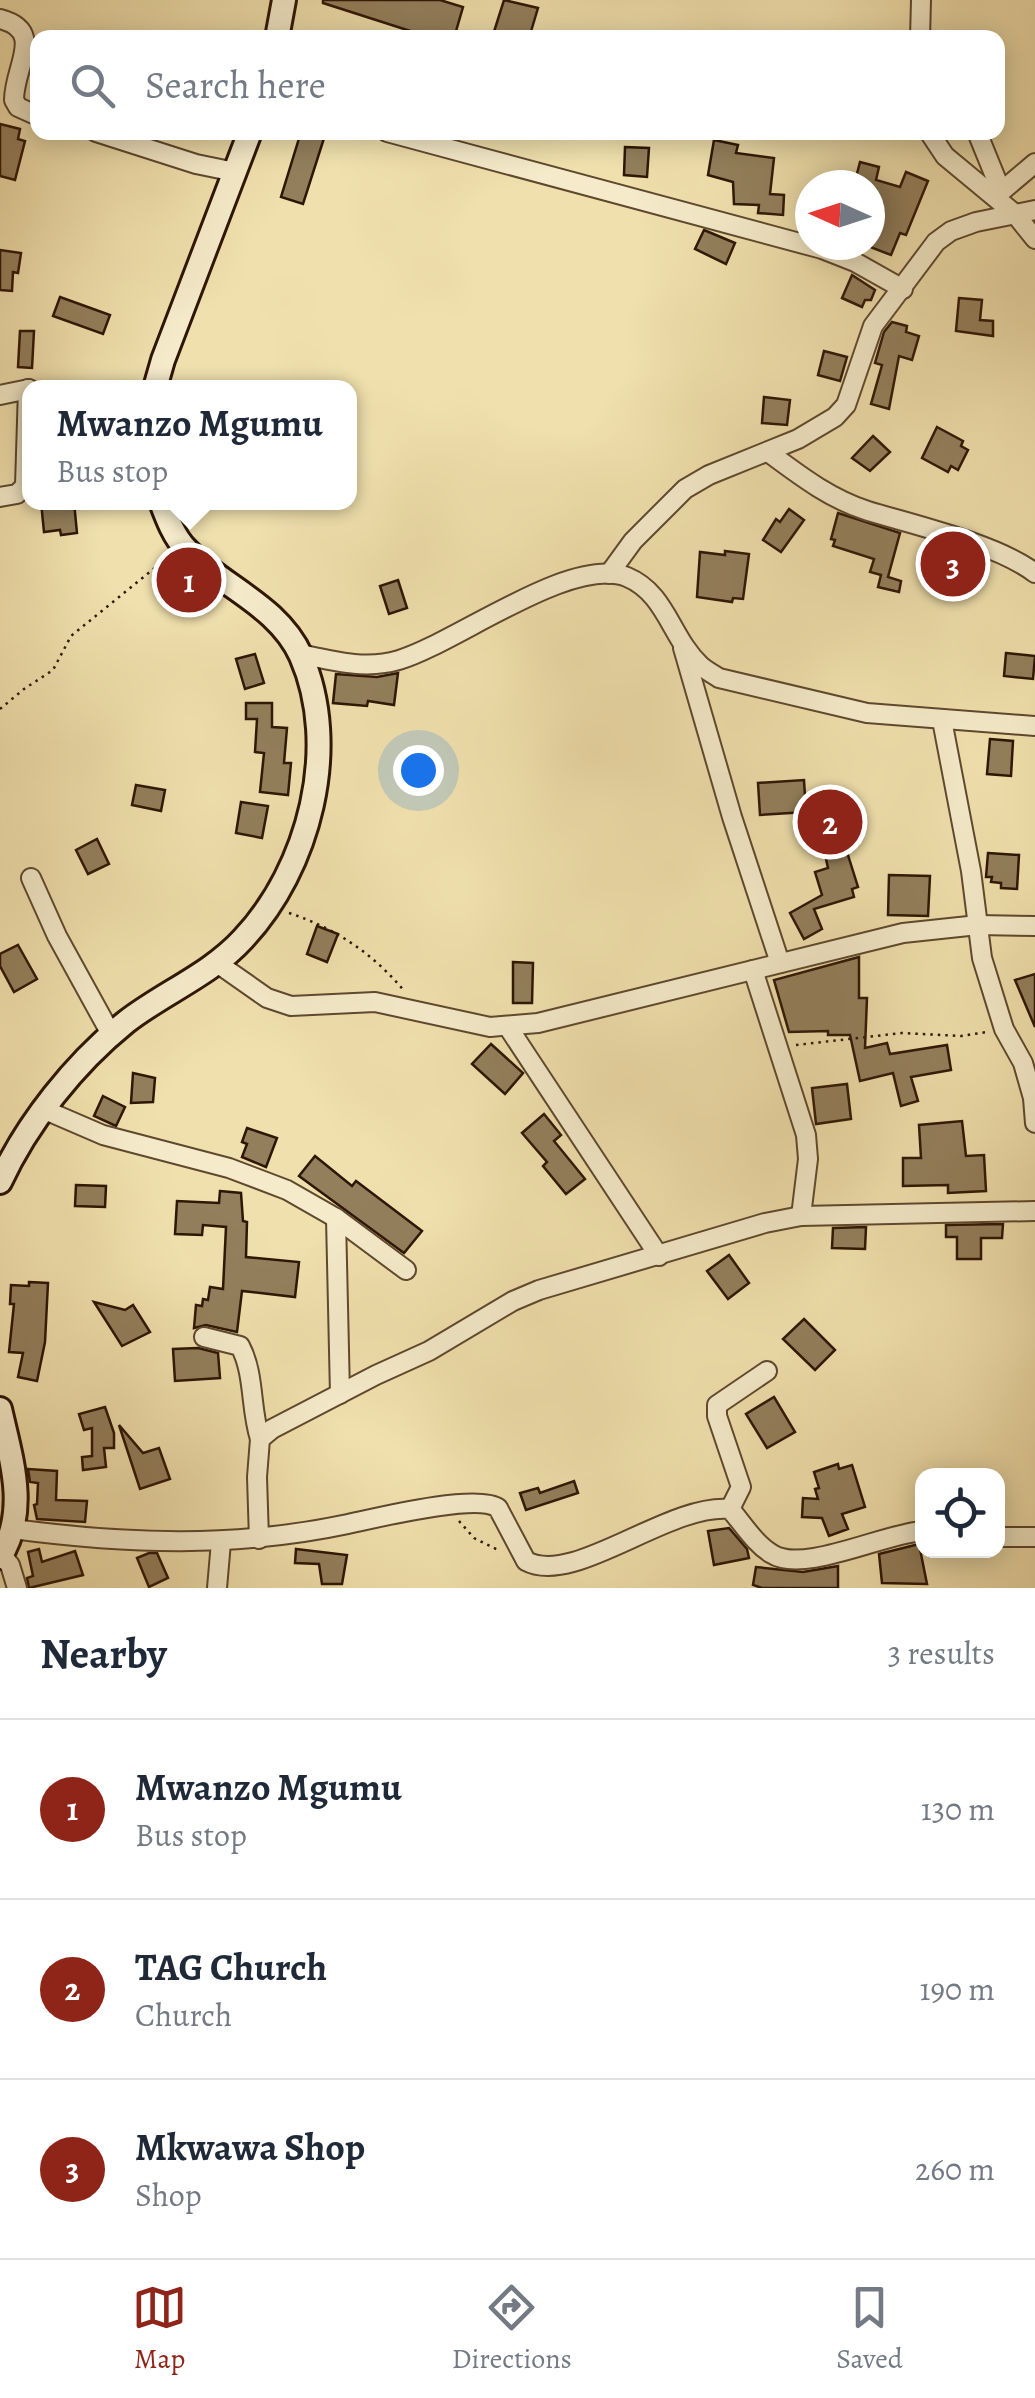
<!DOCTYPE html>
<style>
:root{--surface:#fff;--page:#f6f6f7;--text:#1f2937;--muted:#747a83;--line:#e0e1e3;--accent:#8f2418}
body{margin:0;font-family:Alegreya,serif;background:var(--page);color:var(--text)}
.controls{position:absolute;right:30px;bottom:30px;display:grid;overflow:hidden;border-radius:20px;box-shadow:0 5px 25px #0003}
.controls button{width:90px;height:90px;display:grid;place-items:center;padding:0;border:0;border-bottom:2px solid var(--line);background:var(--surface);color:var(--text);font:50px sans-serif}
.compass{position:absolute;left:795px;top:170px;width:90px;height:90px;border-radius:50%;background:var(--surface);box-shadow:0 5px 25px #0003;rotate:273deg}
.you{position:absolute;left:418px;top:770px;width:35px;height:35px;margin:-25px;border:8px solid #fff;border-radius:50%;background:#1a73e8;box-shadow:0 0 0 15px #1a73e833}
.badge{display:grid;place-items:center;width:65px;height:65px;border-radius:50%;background:var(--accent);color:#fff;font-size:32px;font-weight:700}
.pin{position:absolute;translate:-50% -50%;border:5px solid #fff;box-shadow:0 2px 10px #0006}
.popup{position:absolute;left:22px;top:380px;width:335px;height:130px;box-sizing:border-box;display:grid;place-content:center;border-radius:20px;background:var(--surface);filter:drop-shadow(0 2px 8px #0005);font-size:32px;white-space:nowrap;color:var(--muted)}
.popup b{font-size:38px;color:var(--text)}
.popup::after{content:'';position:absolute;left:50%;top:100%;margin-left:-20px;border:20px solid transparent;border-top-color:var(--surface)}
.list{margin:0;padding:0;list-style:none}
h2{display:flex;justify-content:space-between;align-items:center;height:130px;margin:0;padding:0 40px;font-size:42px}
h2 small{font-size:32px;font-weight:400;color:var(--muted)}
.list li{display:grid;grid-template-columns:65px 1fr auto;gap:30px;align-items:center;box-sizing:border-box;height:180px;padding:0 40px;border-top:2px solid var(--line)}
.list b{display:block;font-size:38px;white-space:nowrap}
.list p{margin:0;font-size:32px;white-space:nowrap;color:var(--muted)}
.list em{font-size:32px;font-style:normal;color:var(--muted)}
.icon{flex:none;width:55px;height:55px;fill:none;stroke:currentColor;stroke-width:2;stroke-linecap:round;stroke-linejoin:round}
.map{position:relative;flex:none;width:1035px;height:1588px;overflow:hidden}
.search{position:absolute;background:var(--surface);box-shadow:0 5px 25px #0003;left:30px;right:30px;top:30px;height:110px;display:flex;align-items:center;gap:25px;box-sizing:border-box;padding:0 35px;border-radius:20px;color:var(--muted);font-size:38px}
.sheet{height:670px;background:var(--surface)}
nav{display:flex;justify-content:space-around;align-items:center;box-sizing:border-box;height:140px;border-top:2px solid var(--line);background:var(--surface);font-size:28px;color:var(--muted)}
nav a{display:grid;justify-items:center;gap:5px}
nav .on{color:var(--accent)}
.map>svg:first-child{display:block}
.building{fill:#937f5c;stroke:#2e1604;stroke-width:2.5}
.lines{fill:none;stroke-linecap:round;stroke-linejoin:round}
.street-casing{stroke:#5e482e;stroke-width:22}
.secondary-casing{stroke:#2e1604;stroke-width:28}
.path{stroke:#2e1604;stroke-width:2.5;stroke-dasharray:2.5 5;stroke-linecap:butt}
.street{stroke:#f5ebca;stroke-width:18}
.secondary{stroke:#f5ebca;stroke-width:22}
</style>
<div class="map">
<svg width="1035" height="1588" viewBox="0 0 1035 1588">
<rect width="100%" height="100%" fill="#f0e0ad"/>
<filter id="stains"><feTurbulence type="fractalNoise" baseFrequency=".002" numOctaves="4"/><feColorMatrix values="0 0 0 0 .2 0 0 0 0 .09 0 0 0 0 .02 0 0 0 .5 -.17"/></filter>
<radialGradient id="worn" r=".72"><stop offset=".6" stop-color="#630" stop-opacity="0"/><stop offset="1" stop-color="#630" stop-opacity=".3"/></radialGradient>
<g class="building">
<polygon points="323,0 440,0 463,7 454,38 432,38 323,3"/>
<polygon points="504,0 538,8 529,38 492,38"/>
<polygon points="0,124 20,129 18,139 25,141 15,180 0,176"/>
<polygon points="301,132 326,132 303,204 281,197"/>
<polygon points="714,140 738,145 736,153 774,158 770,194 784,195 783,215 758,213 759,205 734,204 733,182 708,175"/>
<polygon points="625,147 649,148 647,177 624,175"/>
<polygon points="860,162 879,167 876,180 900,187 906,172 928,181 906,235 900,233 891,255 870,247 870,185 854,185"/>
<polygon points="704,230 735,243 726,264 695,249"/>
<polygon points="0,250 21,253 18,273 13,272 12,291 0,290"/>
<polygon points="852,275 875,290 871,300 865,300 862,307 842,298"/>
<polygon points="60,297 110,315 103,334 53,316"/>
<polygon points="959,298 982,300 980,320 993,321 993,336 956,331"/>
<polygon points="892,322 907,326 906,332 919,336 912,360 899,356 889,409 871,404 882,365 875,363 884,332"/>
<polygon points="20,331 34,331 32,368 18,367"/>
<polygon points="824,351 847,357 840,381 818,375"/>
<polygon points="764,397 790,400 787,425 762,423"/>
<polygon points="937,427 963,441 961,446 968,450 958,470 951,466 948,472 922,458"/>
<polygon points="873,436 890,452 870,471 852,458"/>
<polygon points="41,502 74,502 77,533 61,535 60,530 44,532"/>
<polygon points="789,509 804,520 781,552 763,540 776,519 780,522"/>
<polygon points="838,513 900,533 888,577 901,581 899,592 878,587 881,575 870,572 874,559 833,546 835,540 831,539"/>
<polygon points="725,551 749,554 743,599 733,598 732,602 697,597 700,552 725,555"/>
<polygon points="932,555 962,558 960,580 930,577"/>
<polygon points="398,580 407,608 389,614 380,586"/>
<polygon points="1006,653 1035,656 1033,679 1004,676"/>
<polygon points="255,654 264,683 245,689 236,659"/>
<polygon points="398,673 394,705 368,701 367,706 333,703 336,674 377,677"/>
<polygon points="246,703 272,703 272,727 287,728 284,763 291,763 288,795 260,792 264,753 255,752 257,719 246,719"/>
<polygon points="990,739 1013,741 1011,776 987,774"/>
<polygon points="804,780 806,812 760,815 758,783"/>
<polygon points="136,785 165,790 161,811 132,805"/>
<polygon points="241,802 268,806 262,838 236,833"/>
<polygon points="844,811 855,812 855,825 837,824 844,853 847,852 858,887 852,889 854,897 814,909 822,929 804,939 790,913 822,895 815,872 828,868 818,823 808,823 808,819"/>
<polygon points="97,839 109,864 88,874 76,850"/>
<polygon points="988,853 1019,855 1017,889 1001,888 1001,883 991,882 992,877 986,877"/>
<polygon points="889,875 930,876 928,916 888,915"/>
<polygon points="317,926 338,934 327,962 307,954"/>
<polygon points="18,945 37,979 14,992 0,966 0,954"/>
<polygon points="859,957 859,998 867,998 865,1048 887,1043 890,1054 947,1045 951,1070 911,1077 918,1101 901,1106 893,1073 860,1081 850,1035 828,1035 828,1031 789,1032 774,980"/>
<polygon points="513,962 533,963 532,1003 513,1003"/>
<polygon points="1035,974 1035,1027 1015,980"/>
<polygon points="491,1044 523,1073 505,1094 472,1064"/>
<polygon points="133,1073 155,1078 153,1102 131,1103"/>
<polygon points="847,1084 851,1119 816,1124 812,1088"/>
<polygon points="103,1096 125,1107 116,1126 94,1116"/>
<polygon points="544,1114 561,1135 554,1141 585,1179 566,1194 543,1166 547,1162 522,1133"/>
<polygon points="962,1121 966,1156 984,1155 986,1191 948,1193 948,1185 903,1186 903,1158 921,1158 919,1125"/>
<polygon points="247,1128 277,1138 266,1167 242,1157 247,1144 242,1142"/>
<polygon points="315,1156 352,1186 356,1181 422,1231 404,1253 299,1176"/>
<polygon points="76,1185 106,1186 105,1207 75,1206"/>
<polygon points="220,1191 241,1193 243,1221 247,1222 246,1257 299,1262 295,1297 242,1291 237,1332 206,1325 194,1328 196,1305 202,1306 203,1299 208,1300 210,1287 223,1289 226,1227 203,1225 202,1235 175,1234 177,1201 219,1203"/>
<polygon points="1003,1224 1002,1238 981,1238 981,1259 957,1259 957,1237 946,1237 946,1225"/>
<polygon points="866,1227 865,1249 832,1248 833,1228"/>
<polygon points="729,1255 749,1283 728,1299 707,1271"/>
<polygon points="29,1282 48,1283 45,1342 37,1381 18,1377 23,1353 9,1352 14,1304 10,1304 11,1285 29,1286"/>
<polygon points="94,1302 125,1310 133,1305 150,1332 122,1346"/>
<polygon points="804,1319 835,1350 815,1370 783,1339"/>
<polygon points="198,1348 218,1353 220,1378 175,1381 173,1349"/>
<polygon points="774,1397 795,1432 767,1448 746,1414"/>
<polygon points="105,1407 114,1433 114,1448 104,1448 106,1467 83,1470 82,1457 92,1456 92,1428 84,1430 79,1414"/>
<polygon points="119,1425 143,1453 159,1448 170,1479 140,1489"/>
<polygon points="838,1464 839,1469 852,1465 865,1507 842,1514 848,1529 829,1536 822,1518 802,1517 803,1498 818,1499 815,1489 819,1488 814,1472"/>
<polygon points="28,1469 57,1471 56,1500 87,1501 85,1522 37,1519 34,1505 37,1504 38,1483 30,1482"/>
<polygon points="574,1481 578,1493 526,1510 520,1493 538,1488 540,1493"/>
<polygon points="729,1528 747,1549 749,1558 714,1565 708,1531"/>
<polygon points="919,1544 927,1584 882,1583 879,1554"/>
<polygon points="39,1549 42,1562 75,1551 83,1575 29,1588 27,1578 33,1576 28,1552"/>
<polygon points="296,1549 347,1555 342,1584 322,1584 319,1564 295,1563"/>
<polygon points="149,1553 157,1553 168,1578 149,1587 137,1558"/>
<polygon points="838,1566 838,1588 762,1588 753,1585 756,1567 803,1572"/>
</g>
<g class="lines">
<defs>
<g id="street">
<path d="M0 19C46 31 14 66 14 100L18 107 38 116"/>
<polyline points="920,38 921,0"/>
<polyline points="96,132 196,164 235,172"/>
<polyline points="387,132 822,249 855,262 903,289"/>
<polyline points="929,132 945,156 1015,214 1035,239"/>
<polyline points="977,132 1001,191"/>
<polyline points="996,196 1035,163"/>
<polyline points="0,395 29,389"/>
<path d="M768 452C799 475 830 499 868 511 914 525 997 544 1035 573"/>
<polyline points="0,497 17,494 25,486 28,389"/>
<polyline points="609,574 633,541 685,489 709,475 798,439 835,417 846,405 873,326 936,242 951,231 976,222 1035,210"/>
<polyline points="683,648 732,817 780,963"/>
<path d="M300 654C333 661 366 670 399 660 456 643 571 555 627 577 666 593 671 638 700 665 705 670 713 674 719 678L867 713 1035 726"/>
<polyline points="942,720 971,871 982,958 1004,1029 1023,1063 1033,1098 1035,1123"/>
<polyline points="31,878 57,936 112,1036"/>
<polyline points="217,963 267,998 291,1006 375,1002 490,1027 538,1023 903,933 978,925 1035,926"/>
<polyline points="753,970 806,1135 808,1159 801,1216"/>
<polyline points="508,1027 659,1256"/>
<polyline points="45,1110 103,1135 229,1168 287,1190 336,1218 406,1270"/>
<polyline points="336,1218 340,1394"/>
<path d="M204 1337 240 1346C255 1374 250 1408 260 1439"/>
<polyline points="730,1509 741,1487 717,1416 717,1405 767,1371"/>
<path d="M13 1529C126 1544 236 1548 348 1524 376 1518 477 1493 498 1508L526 1561C574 1587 668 1503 730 1509 743 1524 755 1544 772 1554 803 1574 883 1534 922 1531"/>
<polyline points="998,1537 1035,1537"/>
<polyline points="259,1539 257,1477 260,1439 272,1429 376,1375 429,1351 513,1301 539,1290 765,1223 801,1216 1035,1211"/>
<polyline points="2,1555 10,1565 17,1588"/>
<polyline points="217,1588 221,1542"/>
</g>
<g id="secondary">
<polyline points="277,38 284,0"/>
<polyline points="155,388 163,360 250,132"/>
<path d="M0 1182C27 1123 75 1063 126 1022 163 993 210 975 243 939 309 869 341 747 301 656 278 605 222 587 186 549 174 537 167 518 161 502"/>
<path d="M0 1409C11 1458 29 1511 0 1557"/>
</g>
</defs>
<use href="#street" class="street-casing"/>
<use href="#secondary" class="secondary-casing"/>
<g class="path">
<polyline points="0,709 24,689 53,670 71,636 167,558"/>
<path d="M289 913C335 928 374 954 405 992"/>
<polyline points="796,1045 902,1033 961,1036 987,1032"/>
<polyline points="459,1521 474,1538 500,1551"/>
</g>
<use href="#street" class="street"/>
<use href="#secondary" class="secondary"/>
</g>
<rect width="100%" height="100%" filter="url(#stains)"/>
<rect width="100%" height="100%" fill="url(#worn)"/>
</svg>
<div class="controls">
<button><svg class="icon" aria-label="locate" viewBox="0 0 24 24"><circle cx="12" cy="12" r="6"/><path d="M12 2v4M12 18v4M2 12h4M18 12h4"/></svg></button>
</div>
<svg class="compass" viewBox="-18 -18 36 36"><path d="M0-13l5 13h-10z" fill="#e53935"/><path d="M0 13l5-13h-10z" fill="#747a83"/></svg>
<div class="you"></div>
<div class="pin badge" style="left:189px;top:580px">1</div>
<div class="popup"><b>Mwanzo Mgumu</b>Bus stop</div>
<div class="pin badge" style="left:830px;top:822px">2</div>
<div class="pin badge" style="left:953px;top:564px">3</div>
<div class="search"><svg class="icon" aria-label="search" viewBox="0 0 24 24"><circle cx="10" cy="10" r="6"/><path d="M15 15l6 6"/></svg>Search here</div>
</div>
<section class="sheet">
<h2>Nearby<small>3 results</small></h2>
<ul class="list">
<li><span class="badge">1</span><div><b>Mwanzo Mgumu</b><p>Bus stop</p></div><em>130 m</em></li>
<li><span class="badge">2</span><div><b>TAG Church</b><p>Church</p></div><em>190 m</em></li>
<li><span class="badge">3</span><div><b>Mkwawa Shop</b><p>Shop</p></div><em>260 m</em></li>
</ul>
</section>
<nav>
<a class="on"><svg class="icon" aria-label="map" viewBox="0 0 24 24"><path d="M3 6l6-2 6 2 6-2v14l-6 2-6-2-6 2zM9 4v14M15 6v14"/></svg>Map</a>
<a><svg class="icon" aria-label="directions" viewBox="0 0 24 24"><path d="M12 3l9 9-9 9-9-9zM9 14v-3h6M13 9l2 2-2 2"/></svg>Directions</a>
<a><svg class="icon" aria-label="saved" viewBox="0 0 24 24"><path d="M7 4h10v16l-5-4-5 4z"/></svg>Saved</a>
</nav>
